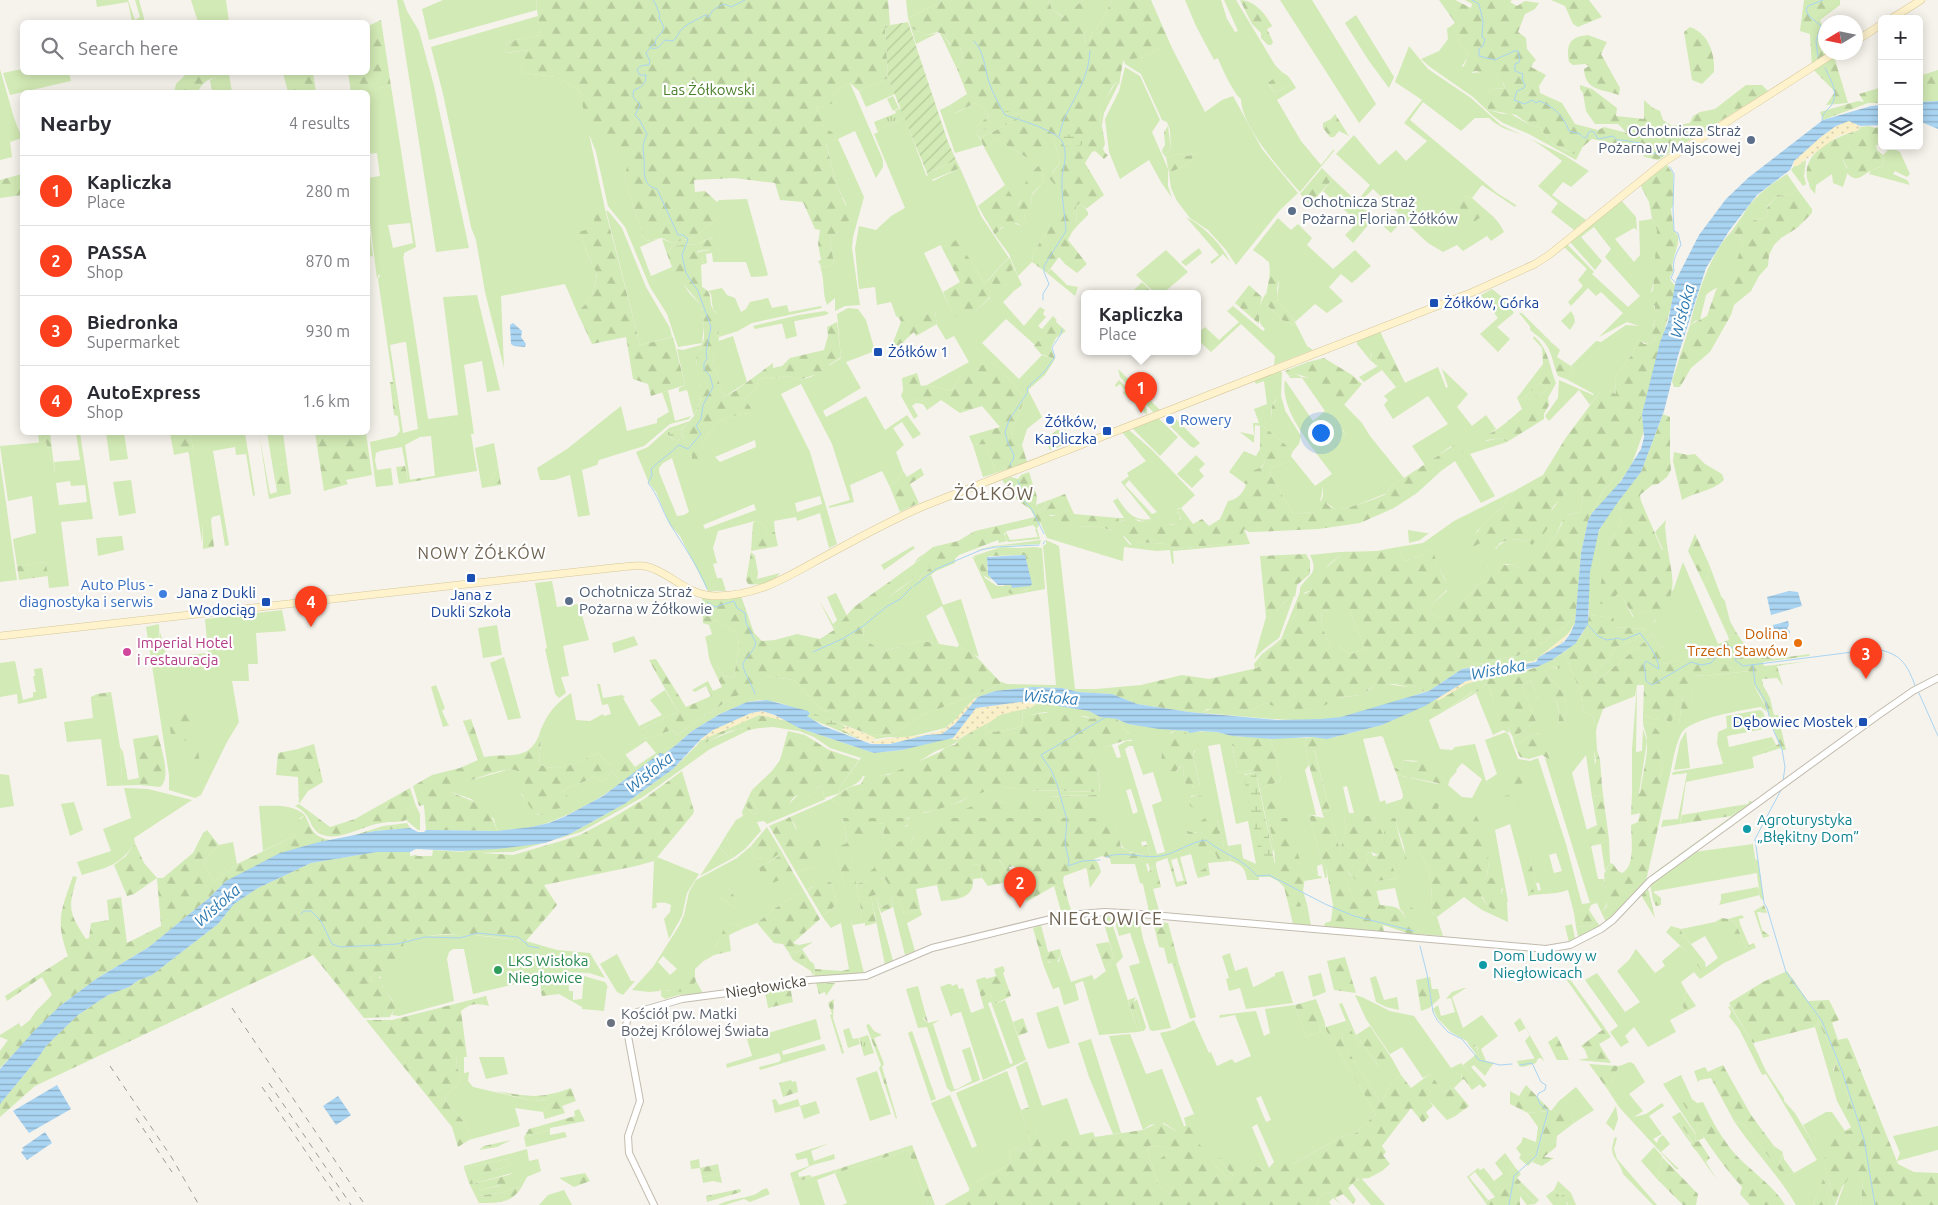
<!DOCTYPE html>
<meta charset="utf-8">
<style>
:root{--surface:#fff;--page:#f7f7f7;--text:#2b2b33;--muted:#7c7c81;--line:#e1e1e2;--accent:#fc3f1d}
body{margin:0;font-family:Ubuntu,sans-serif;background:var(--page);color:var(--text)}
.controls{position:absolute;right:15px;top:15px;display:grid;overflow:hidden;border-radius:8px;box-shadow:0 2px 12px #0003}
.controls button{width:45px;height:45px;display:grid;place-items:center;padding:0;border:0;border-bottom:1px solid var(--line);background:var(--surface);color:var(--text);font:25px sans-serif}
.compass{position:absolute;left:1818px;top:15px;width:45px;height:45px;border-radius:50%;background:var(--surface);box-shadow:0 2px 12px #0003;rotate:260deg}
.you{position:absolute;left:1320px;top:432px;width:18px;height:18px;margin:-12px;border:4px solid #fff;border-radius:50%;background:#1a73e8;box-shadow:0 0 0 8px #1a73e833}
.badge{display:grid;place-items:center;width:32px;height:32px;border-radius:50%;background:var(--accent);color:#fff;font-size:16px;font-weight:700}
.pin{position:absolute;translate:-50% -41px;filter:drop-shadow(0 1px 2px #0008)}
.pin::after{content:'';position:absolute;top:26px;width:18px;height:15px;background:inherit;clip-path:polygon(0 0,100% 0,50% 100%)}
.popup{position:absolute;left:1081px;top:290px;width:120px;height:65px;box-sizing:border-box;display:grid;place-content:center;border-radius:8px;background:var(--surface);filter:drop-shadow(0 1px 4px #0005);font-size:16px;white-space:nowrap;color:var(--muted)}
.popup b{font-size:19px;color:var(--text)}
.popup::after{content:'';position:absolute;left:50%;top:100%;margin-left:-10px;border:10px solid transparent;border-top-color:var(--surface)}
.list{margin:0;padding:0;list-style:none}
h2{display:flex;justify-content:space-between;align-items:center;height:65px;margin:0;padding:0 20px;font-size:21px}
h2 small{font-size:16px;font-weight:400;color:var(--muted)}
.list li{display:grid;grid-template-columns:32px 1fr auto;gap:15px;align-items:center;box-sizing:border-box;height:70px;padding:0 20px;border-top:1px solid var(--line)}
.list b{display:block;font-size:19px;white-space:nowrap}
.list p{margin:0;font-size:16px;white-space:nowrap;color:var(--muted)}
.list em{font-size:16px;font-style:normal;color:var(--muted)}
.icon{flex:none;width:28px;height:28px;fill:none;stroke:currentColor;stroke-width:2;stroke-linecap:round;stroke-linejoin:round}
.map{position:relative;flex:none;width:1938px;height:1205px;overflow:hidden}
.search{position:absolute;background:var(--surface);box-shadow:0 2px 12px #0003;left:20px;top:20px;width:350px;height:55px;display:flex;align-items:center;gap:12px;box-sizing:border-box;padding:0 18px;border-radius:8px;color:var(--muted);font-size:19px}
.panel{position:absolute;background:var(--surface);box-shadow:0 2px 12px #0003;left:20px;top:90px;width:350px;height:345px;border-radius:8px}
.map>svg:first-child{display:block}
.grass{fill:#d2eab5;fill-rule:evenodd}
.forest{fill:url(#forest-firs);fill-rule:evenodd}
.wetland{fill:url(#wetland-marsh)}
.sand{fill:url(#sand-dots)}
.park{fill:url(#park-tufts)}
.garden{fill:url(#garden-furrows)}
.water{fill:url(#water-rules)}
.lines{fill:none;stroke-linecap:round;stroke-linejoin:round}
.stream{stroke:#a9d4f2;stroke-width:1}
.tertiary-casing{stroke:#c2bbae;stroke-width:8}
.secondary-casing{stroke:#d6c79b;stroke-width:8}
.tertiary{stroke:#fff;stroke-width:6}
.secondary{stroke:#fff3cd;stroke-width:7}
.rail{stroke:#9a9a9a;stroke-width:1;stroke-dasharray:6 6;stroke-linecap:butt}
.service-dot{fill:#5c6f8a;stroke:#fff;stroke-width:2}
.transit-dot{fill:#1a4fb4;stroke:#fff;stroke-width:2}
.shop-dot{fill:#3f7fe0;stroke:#fff;stroke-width:2}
.food-dot{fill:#e8710a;stroke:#fff;stroke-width:2}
.hotel-dot{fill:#d1479c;stroke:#fff;stroke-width:2}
.culture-dot{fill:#0f9aa8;stroke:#fff;stroke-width:2}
.leisure-dot{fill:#2e9e5b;stroke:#fff;stroke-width:2}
.worship-dot{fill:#6b7280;stroke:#fff;stroke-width:2}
.labels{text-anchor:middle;stroke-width:4.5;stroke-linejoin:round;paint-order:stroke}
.park-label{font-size:15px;fill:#4a7f2a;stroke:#fff}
.service-label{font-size:15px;fill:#4e5e75;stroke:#fff;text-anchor:start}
.transit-label{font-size:15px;fill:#164399;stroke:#fff;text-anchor:end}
.shop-label{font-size:15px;fill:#366cbe;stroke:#fff;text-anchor:start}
.food-label{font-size:15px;fill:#c56008;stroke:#fff;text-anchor:end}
.hotel-label{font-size:15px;fill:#b23c85;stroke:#fff;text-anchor:start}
.culture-label{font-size:15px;fill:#0d838f;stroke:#fff;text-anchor:start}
.leisure-label{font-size:15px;fill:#27864d;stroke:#fff;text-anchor:start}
.street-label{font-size:15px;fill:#4b4439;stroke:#fff}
.worship-label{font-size:15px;fill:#5b616d;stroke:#fff;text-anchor:start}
.water-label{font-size:16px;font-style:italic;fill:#2e7ab2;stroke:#fff}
.neighbourhood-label{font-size:16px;letter-spacing:1px;fill:#6e6250;stroke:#fff}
.quarter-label{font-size:18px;letter-spacing:1px;fill:#6e6250;stroke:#fff}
</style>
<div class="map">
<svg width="1938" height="1205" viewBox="0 0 1938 1205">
<defs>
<pattern id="forest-firs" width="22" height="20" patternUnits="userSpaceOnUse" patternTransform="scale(1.25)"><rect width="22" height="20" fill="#d2eab5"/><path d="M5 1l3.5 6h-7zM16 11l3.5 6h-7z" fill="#b6ca9c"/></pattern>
<pattern id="wetland-marsh" width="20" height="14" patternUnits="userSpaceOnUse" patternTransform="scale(1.25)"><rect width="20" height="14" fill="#d2eab5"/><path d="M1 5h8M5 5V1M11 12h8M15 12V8" fill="none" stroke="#b6ca9c"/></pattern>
<pattern id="sand-dots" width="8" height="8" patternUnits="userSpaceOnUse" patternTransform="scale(1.25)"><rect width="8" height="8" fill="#f9efc9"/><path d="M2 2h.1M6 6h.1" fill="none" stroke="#d7cead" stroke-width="1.8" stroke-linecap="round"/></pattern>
<pattern id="park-tufts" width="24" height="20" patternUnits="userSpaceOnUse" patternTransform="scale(1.25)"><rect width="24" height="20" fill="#d2eab5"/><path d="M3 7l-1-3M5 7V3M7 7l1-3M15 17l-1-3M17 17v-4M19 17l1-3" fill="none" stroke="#b6ca9c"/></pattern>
<pattern id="garden-furrows" width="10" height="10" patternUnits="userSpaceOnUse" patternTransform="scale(1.25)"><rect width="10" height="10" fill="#d2eab5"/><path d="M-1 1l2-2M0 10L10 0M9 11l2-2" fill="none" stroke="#b6ca9c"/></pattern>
<pattern id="water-rules" width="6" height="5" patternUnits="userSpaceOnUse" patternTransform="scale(1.25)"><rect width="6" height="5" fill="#a9d4f2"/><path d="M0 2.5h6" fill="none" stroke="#8caec5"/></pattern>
</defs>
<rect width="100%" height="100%" fill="#f6f3ec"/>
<g class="grass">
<polygon points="96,0 128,0 135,20 140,17 135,0 139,0 145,22 128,22 132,21 128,2 97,7"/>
<polygon points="191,0 226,0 229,22 198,22"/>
<polygon points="397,0 403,0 407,11 419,31 434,86 469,248 436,252"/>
<polygon points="443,0 536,0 537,10 429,40 422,9"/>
<polygon points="906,0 940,0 941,2 908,18"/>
<polygon points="1049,0 1112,0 1105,15 1090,38 1091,41 1089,44 1086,44 1085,39 1082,1 1064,17 1052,10"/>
<path d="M1185 0H1221L1227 19 1235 32 1238 31 1224 0H1236L1275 65 1282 72 1268 84 1275 93 1293 83 1296 88 1277 100 1301 141 1321 165 1334 149V151L1300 192C1282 172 1241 126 1241 99 1234 94 1221 67 1218 58L1214 60 1196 26Z"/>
<polygon points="1280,0 1312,0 1376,104 1359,123"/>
<polygon points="1356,15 1394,77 1389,88 1369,61 1345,23"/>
<path d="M538 16 540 35 507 42 505 53 529 50 521 67 524 73 557 77 579 90 583 106 631 156 624 178 645 241 658 239 640 247 651 276 672 267 690 294 701 305 704 326 702 343 678 347 667 314 650 287 625 227 608 206 596 152 589 134 605 209H600L593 228 579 233C586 246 588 261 597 272 594 292 593 299 577 312L565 284 501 296 504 368 485 292 476 240 471 227 443 94 431 47Z"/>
<path d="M1455 23 1460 45 1467 52 1468 57 1462 66 1473 73C1477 71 1494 75 1498 78 1502 80 1504 85 1505 89L1492 88 1488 93V110L1503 114 1509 113 1530 125 1539 127 1552 143 1567 151 1575 153 1584 144 1576 160 1529 134 1503 123 1493 116 1473 97 1430 67 1421 59 1439 51 1448 39 1447 29Z"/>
<polygon points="911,28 927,35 938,33 916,44"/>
<polygon points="940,33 943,34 950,45 960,47 963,59 957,69"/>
<path d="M1409 46 1428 69 1471 98 1501 125 1564 155 1589 171 1571 187 1563 182 1552 195 1586 220 1574 230 1551 212 1558 203 1538 186 1562 161C1550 152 1538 142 1524 136 1511 130 1500 129 1489 118H1475L1461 131 1423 102 1410 120 1497 193 1516 205 1515 207 1482 185 1472 198 1463 196 1461 213C1474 220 1486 212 1495 219 1499 222 1502 228 1504 232L1491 241 1487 236 1463 251 1457 245 1443 252 1428 243 1403 220 1391 233 1384 227 1398 213 1373 189 1361 201 1359 199 1370 185 1336 154 1354 135 1379 165 1396 150 1406 161 1427 141 1404 123 1422 100 1395 82Z"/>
<polygon points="1161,48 1172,48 1205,112 1222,100 1233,96 1262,149 1298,193 1280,210 1236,265 1226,250 1208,230 1190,218 1177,201 1171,188 1169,173 1186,165 1197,153 1192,153 1189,156 1178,154 1166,157 1163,154 1171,150 1170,130 1167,122 1162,120 1141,74 1125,64 1124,60 1144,57"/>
<polygon points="1125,67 1140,76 1160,120 1152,132 1168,169 1168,186 1172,198 1161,182 1149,160 1120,179 1109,152 1105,119 1119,91"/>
<polygon points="0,69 14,118 22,138 10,142 12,157 0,160"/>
<polygon points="22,69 22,72 69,73 71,81 10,95 3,73"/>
<polygon points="222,74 229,74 232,92 212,92 210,80"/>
<polygon points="888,78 895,94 866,107 859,91"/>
<polygon points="1116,82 1118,85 1104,113 1101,130 1100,109"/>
<path d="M850 83 883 160V167L876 178 855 131 838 139 864 197 853 237 852 248 860 305 845 306 835 311V298L827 305C822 293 825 279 820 266L822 268 834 265 830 238 845 227 846 204 837 186 826 143 835 139 823 125V122L816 108 836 102 834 93Z"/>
<path d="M391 86 416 247 404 253V257L403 256 428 419 458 415 443 297 477 295 500 390 487 392 482 361 464 365 474 434H471L477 471 446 476H435L431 436 420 437 405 445 410 480H408L402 447 380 451 376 453 375 460 377 470 391 468 393 485 376 487 370 442 396 436 400 431 378 279 380 276 379 274 377 279 368 207V178L380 176 377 153 368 154V107L371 106 368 90ZM410 223 413 243 393 248 388 225ZM404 342H406L418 429 403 433 390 345Z"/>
<polygon points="893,96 899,108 893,111 887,99"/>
<polygon points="975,103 983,108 989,116 974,128 983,145 955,153 940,110 950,105 956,113"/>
<path d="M905 118 926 175 933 181 960 168 981 216 1009 258C1002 262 991 278 984 284L976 268 956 241 942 248 941 245 924 253 950 308 963 323 991 297 1007 285 1002 279 1014 268 1022 285 1014 291 1003 302 1024 326 1040 307 1045 310 1043 314 1046 317 1038 326 1042 329 1053 316 1057 320 1035 345 1006 319 982 343 1019 379 1042 355 1055 359 1045 375 1028 390 1042 417 1027 429 1022 445 1016 443 1011 432 1022 406 1024 397 1012 382 993 362 962 374 952 391 927 385 969 362 954 336 946 340 937 325 935 311 927 316 908 333H905L903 315 899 318 896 316 891 302 877 305 875 287 859 289 855 249 859 226 876 230 891 216 905 208 874 134 878 132 877 130Z"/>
<path d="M1048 134 1053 135 1060 163 1052 173 1057 178 1063 172V196L1060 205H1057L1046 233 1033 253 1032 262 1018 276 1009 254 995 235C1005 224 1011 222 1024 226L1023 222H1026C1023 213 1025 211 1031 206L1032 195 1044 181 1042 172 1038 165 1017 207 985 149 996 139 1026 157Z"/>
<polygon points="1894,149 1900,152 1910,174 1907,177 1895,171 1893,174 1907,180 1910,185 1869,174 1871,170 1884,166 1883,155 1888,150"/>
<polygon points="1837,158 1842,158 1848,171 1843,187 1833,183 1832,174 1816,185 1815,194 1810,188 1808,180"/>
<polygon points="1806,160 1804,176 1806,184 1803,186 1791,170 1794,166 1797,166"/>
<path d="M1787 174 1798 190 1787 196 1777 195 1767 207 1768 214 1765 218 1758 219 1750 222 1745 221 1743 215C1753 197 1770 185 1787 174Z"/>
<polygon points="1333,179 1374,218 1353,243 1345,235 1358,222 1323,191"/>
<polygon points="747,199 768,275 766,276 751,277 746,262 713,262 712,253 706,254 707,263 704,264 702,257 698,256 698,252 709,250 713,237 697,244 672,246 667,254 662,239 673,243 694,237 717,219 717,202 719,200"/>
<path d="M1621 200 1636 217 1637 230 1634 228 1615 239 1634 262 1640 255 1639 221 1652 219C1653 222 1656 226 1657 230 1659 238 1655 288 1650 293 1654 304 1658 314 1653 325L1656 337 1653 343C1647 345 1643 342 1638 340L1633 353 1615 378 1616 394 1609 391 1600 392 1590 405 1579 390 1549 421 1545 416 1558 398 1559 380 1593 395 1594 394 1566 379 1574 373 1571 366 1596 341 1601 342 1626 325 1639 326 1627 322 1599 337 1623 313 1601 292 1596 296 1588 288 1571 306 1568 302 1583 286 1578 280 1587 269 1564 247 1567 244 1594 272 1592 274 1628 307 1640 296 1605 257 1611 249 1594 227 1581 237 1602 261 1595 270 1570 242Z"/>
<polygon points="1080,203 1088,212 1088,215 1077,226 1076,206"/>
<polygon points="606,210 609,212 622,228 646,287 670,328 672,337 640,345"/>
<path d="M1186 217C1204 226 1222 245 1230 262L1223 254 1212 264 1210 262 1219 255Z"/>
<path d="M1278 218 1291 230 1298 224 1312 238 1307 245 1333 269 1355 250 1371 266 1352 283 1341 274 1329 287 1343 301 1327 313 1315 304 1295 322 1289 312 1278 303C1277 295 1278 290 1279 283 1280 268 1264 258 1253 250Z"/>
<polygon points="368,219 373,256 368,257"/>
<path d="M1731 232 1739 237 1743 244 1734 284C1724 286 1714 287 1706 295L1700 320 1695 321 1690 325C1696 297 1711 252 1731 232Z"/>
<polygon points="1199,248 1202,253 1186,266 1181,262"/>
<polygon points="1166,250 1188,272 1162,294 1156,294 1136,275"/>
<polygon points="1051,269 1067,285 1078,287 1075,296 1047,273"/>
<polygon points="722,288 727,295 735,298 741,312 746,309 750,302 768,298 772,308 787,305 789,312 821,306 822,308 752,323 738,331 719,337 716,312 713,310 711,294 708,291"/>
<polygon points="1492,289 1507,301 1514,313 1497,327 1510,339 1498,352 1480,334 1498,318 1481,295"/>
<path d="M1266 293V304L1282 320 1297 326 1307 346 1313 350 1274 365 1275 356 1241 324 1211 352 1197 339V334L1205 327 1219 340 1239 322 1227 311 1233 306 1263 331 1265 329C1253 318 1260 303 1266 293Z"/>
<path d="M848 308 858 309 866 320 875 351 846 362 861 388 823 411 826 417 866 396 885 430 907 415 921 434 913 439 902 422 893 428 904 445 896 452 903 471 898 480 890 487 882 471 850 485 854 502 829 508V506L850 500 832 444 801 384 781 394 810 452 837 544 829 548 820 513 797 521 796 517 774 521 775 532H768L761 523 755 521 718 531 713 548 717 563 713 564 717 578H722L726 591H708L680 536 670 525 656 492 649 483 636 452 648 447 669 428 690 421 683 428 668 432V435C673 440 676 442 683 438L689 443 692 449 701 447C716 420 718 418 749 413L744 399 756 389 759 379 769 377 773 379 774 372H781L777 378 787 376 799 380 811 377 841 358 837 314ZM755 440 756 447 720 462 715 457ZM672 458 689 512 684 515 677 516 659 472V468L663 463ZM820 496 822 504 797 512 795 503ZM754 504 756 510 705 529 703 525Z"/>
<polygon points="825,311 829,313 826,315 755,329 753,326 799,315"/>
<polygon points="1571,311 1574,316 1575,322 1570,330 1561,321"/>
<polygon points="1519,313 1522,313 1551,342 1549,345 1543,336 1532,329"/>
<polygon points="1380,331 1385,342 1371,354 1370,360 1357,344 1357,340"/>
<polygon points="733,336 747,382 724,397 714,367 713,355 719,341"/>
<path d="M701 345C690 369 703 376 701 397 700 403 696 410 694 416L687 390 679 392V388L685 385 677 349 683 350Z"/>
<polygon points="1378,366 1382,370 1364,382 1359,377"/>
<polygon points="1438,367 1446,388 1448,387 1442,369 1468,394 1457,407 1472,426 1486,415 1496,429 1487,435 1486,441 1500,438 1507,442 1470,454 1495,496 1481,503 1455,461 1441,471 1439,468 1457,455 1451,446 1425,465 1412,446 1448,424 1428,396 1393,419 1384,405 1388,400 1384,396 1396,387"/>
<polygon points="1118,369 1160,410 1153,412 1120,377"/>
<path d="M1280 370 1282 373 1281 396C1271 401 1271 410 1271 420L1281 418 1286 412 1301 436 1299 444 1293 451 1262 425 1260 426 1255 425 1254 443 1240 432 1254 435 1253 423H1259L1254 409 1267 404 1264 381 1256 384 1254 380Z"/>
<path d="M1296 374 1301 377 1312 378 1326 386 1362 423 1370 436 1404 478 1390 487 1387 493 1357 505 1337 510 1326 503 1327 502 1323 486C1321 500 1321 501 1312 512L1293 514 1269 472 1271 468 1288 462 1290 455 1315 486 1332 474C1314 449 1279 411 1285 380L1313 421 1325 411 1302 378H1290L1289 376ZM1320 425 1343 430 1347 435 1339 439 1335 447 1330 444Z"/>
<polygon points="1119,380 1145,406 1147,410 1147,415 1123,393 1125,390 1120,384 1116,387 1115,385"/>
<polygon points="1540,383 1547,388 1543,393 1535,396 1529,407 1529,412 1522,409 1518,400 1524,398"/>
<polygon points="903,390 908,397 924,401 930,408 927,410 923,404 916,403 912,406 918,416 914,419 901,396"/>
<polygon points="668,391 675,421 691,416 689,419 670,424 644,446 599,460 597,465 582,470 590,515 578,517 570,475 554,480 540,480 537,468 567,449 621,406 627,431 657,423 657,419 669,412 662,392"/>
<polygon points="1642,414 1644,431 1631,466 1611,494 1592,513 1604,489 1610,485"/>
<polygon points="1158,418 1178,437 1160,456 1132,428"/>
<polygon points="1176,419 1200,443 1194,448 1190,446 1168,424"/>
<path d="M1129 430 1152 450 1195 495 1181 508H1178L1177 512 1181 516C1178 533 1146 521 1134 519 1130 519 1123 521 1118 522V518H1124L1113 501 1118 498 1113 492C1125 507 1129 522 1151 519L1121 482 1129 476 1127 473 1146 461 1122 432ZM1129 480 1156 511 1157 512 1152 514 1125 485Z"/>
<path d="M76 433H80L93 519 61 522 69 586 49 588 46 562 17 566 13 539 36 533 32 496 8 501 0 446 46 442 55 477 54 462 80 460ZM70 481 71 486 85 485 87 502 59 505 56 483Z"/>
<polygon points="106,433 124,433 128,459 110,461"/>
<polygon points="190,433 245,433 255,495 253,496 246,454 236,455 235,447 213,451 229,545 225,546 220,515 212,517 211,521 203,522 202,543 189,455 194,453"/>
<polygon points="259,433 270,494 277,492 267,433 283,433 287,463 276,466 277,497 269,499"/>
<polygon points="494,443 498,465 488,487 482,488 475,448"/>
<polygon points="986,444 996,473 983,477 973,445"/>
<path d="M1260 449 1265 462C1260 471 1248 473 1244 483L1229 472 1244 451 1256 456Z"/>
<polygon points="1196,455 1205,464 1199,470 1204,476 1192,488 1177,474"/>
<polygon points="0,461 17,580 0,582"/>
<polygon points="131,480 136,513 119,516 113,482"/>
<path d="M1578 489H1581L1583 501 1580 512 1568 515 1561 523 1556 536 1550 541 1544 552 1521 568 1514 566 1513 564C1504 565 1496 562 1487 566L1489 571V580L1474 586 1475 590C1464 597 1456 616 1440 618L1431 614 1430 606 1447 591C1448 579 1441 574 1437 564 1435 559 1434 553 1431 548L1423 555 1405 561 1398 547 1423 543 1454 521 1516 490 1507 499 1502 509 1498 510 1477 531 1473 547 1482 541 1496 549C1504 538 1517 538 1528 542L1564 494Z"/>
<polygon points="1052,499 1050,505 1045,510 1050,516 1057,516 1077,526 1101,527 1121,534 1130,545 1138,542 1166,544 1175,549 1234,543 1244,529 1250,544 1173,551 1174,563 1172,564 1170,550 1157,551 1124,547 1123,561 1119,560 1047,538 1040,522 1039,511 1045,506 1046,501"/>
<path d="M1619 500C1623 515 1622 529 1609 540 1605 567 1621 595 1633 617L1645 611 1654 623 1674 588 1683 562 1718 644 1706 655 1687 660H1678L1665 664 1663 662V658L1666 656 1665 648 1659 646 1654 634 1597 681 1595 676 1596 670 1608 660 1616 647 1635 640 1646 629 1615 627 1613 626V618L1589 615C1589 587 1587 555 1600 529 1605 519 1613 509 1619 500Z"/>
<polygon points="1666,520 1665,526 1667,545 1663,550 1655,532"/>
<polygon points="1035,529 1037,529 1040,539 1008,542 1005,536 1006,532 1010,540 1038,537"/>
<polygon points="1408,530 1426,533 1429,533 1420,540 1409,543"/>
<polygon points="122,536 124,550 98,556 96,538"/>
<polygon points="1041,540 1040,544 998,546 973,551 993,546"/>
<polygon points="1046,540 1059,546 1075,689 1096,689 1094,693 1078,692 1062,688 1033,687 995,691 975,698 960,716 945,728 905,738 888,737 871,740 875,738 862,732 868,734 889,736 923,715 1002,684 999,681 1007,684 1056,685 1043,546 1046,544"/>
<polygon points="913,546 915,548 884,570 881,565"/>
<polygon points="1034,547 1042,548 1045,589 992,599 972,556 976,559 985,578 997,586 1005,586 1011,593 1026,590 1034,586 1031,557 1025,552 1018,551 1020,548"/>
<path d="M1339 552 1341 555 1328 565 1312 587 1311 591 1305 592 1297 602V613L1291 621 1281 641 1265 652 1260 665 1255 669 1254 664 1262 654 1281 639 1300 592V588C1307 575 1320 575 1310 555Z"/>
<path d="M924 554 931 567 921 576 919 581 931 575 943 605 961 599 979 657 961 647 960 649 957 647 959 645 942 606 926 616 939 644 922 641 883 651 863 639 864 622C873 614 880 604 889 597 906 584 917 582 920 559L914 564 918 558Z"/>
<polygon points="1709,564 1721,596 1725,601 1730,621 1736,632 1728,636 1704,584 1707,582"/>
<polygon points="552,581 557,607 579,604 589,640 563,646 569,676 561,677 566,693 559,698 555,694 545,649 547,648 535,583"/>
<polygon points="836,593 847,616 834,630 819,600 833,624 837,620 827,597"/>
<polygon points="1294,596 1279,638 1263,650 1254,659 1266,617 1269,618 1290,597"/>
<polygon points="282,610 286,631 256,633 258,664 248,664 249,681 232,681 239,722 227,742 201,795 195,798 169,790 169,775 146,627 159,624 160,649 163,662 192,659 197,654 208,653 205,619"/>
<path d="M1330 610 1350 611 1365 649 1351 654 1335 645H1330C1325 634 1319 623 1322 611Z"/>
<polygon points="1576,614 1575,623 1568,634 1534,661 1462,669 1478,663 1486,664 1502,658 1517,656 1546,641 1557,631 1564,628"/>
<path d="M716 620 737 633 739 645 734 678 724 676 717 666H712C707 656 709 648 705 637L712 634 709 625Z"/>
<polygon points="497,625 502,655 483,658 478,628"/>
<polygon points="634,636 638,645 614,653 612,643"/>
<path d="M1564 652 1581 694 1583 712 1593 716 1595 724 1597 726 1596 732 1597 750H1594L1596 785 1602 786 1603 795 1592 797 1586 755 1572 773 1591 846 1598 879H1604C1606 890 1611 905 1601 912L1597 903 1591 905 1589 910H1583L1574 913 1568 890C1554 895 1542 893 1528 896V893L1541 890 1539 883H1536L1530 859 1520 861 1510 824 1495 830 1508 902H1507L1508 922 1482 910 1472 903H1480L1481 896C1486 905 1489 909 1500 910L1499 901 1503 889 1486 879C1493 858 1483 834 1475 815H1441L1419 852C1432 869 1432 891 1432 912L1437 917 1443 936 1419 934 1415 907 1409 919H1405L1403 912 1400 909 1395 888 1376 891 1374 881 1397 879 1385 848 1405 856C1405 843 1397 832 1396 819L1384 818V838L1374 816H1344L1346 832 1340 852 1331 818H1324L1322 812 1330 811 1314 749 1323 745 1321 738 1327 739 1382 725 1429 703V712L1427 717 1449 708 1473 692 1480 691 1486 683 1490 689 1501 728 1508 727 1510 733 1503 730 1493 735 1476 693 1429 720 1440 749 1452 750 1455 747 1475 744 1486 781 1497 774 1485 740 1506 732 1509 735 1518 759 1530 761 1538 758 1566 844 1582 904 1590 903 1545 758 1550 759 1540 733 1531 735 1515 746 1513 738 1536 721 1522 686 1531 680 1538 698 1544 692C1558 696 1561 712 1558 724L1564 721C1571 696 1561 690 1545 672L1552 666 1557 669 1560 666 1553 659ZM1381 736 1383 737 1394 768 1402 769 1403 760 1419 761 1438 784 1397 775 1403 795 1402 799 1386 804 1385 800 1380 802 1363 739ZM1462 763 1482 779 1472 798 1462 797 1448 785 1450 779 1457 771 1456 770ZM1347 786 1354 813H1349L1343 787ZM1556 853 1562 871 1554 873 1549 855Z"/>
<polygon points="504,657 521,718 508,720 490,663"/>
<polygon points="15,661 23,700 33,697 33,692 36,692 33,676 35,676 34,669 42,668 47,698 18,704 17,694 0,697 0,663"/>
<path d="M1750 671C1751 687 1763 697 1767 712L1761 707C1744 710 1689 718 1681 734 1674 748 1672 768 1668 783L1660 780 1663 765 1659 754 1661 736 1653 725 1643 721V715L1657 720 1660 717H1664L1669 723 1674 716 1679 694 1683 695 1679 724 1691 701 1692 675 1705 676Z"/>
<path d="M766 676 794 680 820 708 828 712V719L777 702 760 700 747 702 720 714 692 731 676 745 664 754H660L638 771 635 767 656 753 646 741 610 765 598 753C580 761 559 775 539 764L541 739 539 735C546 715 554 705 571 693L576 720 590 721 603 714 604 716 611 714 608 704 602 705 597 684H600L603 698 622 695 625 697 623 698 639 726 662 715 650 700 665 690 678 712 641 729 645 739 672 730 677 735 733 697 748 691Z"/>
<path d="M1376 684C1390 682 1404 689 1417 686L1424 692C1396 701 1368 713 1339 718 1293 724 1248 716 1202 713 1215 704 1236 708 1251 711L1265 703C1284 710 1302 713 1323 706 1329 704 1333 699 1340 698 1359 694 1360 699 1376 684Z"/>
<polygon points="436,685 445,708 442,711 448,724 450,725 443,727 431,687"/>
<polygon points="1637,685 1636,752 1642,751 1643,729 1647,741 1639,793 1632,793 1632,749"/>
<polygon points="112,698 120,747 122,781 139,778 140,785 107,786 101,739 67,742 64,722 93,718 91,700"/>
<path d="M1038 702 1089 711 1099 716 1093 719 1085 716 1057 715 1045 712 1030 715 1023 710 1022 724 1017 728 988 733 985 728C991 725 994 718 1000 715 1011 708 1028 713 1038 702Z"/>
<polygon points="1748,712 1748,716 1744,720 1760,721 1763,712 1769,728 1727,736 1729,747 1772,737 1776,745 1752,755 1754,768 1686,782 1680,824 1661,827 1663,820 1678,819 1687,773 1672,775 1673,772 1723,764 1717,743 1718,732 1727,728 1726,716"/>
<path d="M1117 719 1128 724 1176 730 1161 738H1152L1162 750 1161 764 1177 771 1182 765 1184 768C1182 782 1185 788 1200 786L1193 755 1196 749 1185 731C1194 733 1206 730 1216 732 1227 734 1236 737 1247 737V745H1232L1238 773 1251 770 1256 773 1244 774 1275 865V862L1278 864V881L1270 877H1259V880H1247C1245 868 1242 865 1231 861L1228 847H1224L1217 820 1199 833 1187 831C1188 846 1203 850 1216 854L1218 862 1208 863 1204 869 1196 873 1191 854 1180 857 1186 880 1184 881 1177 858 1171 860 1170 857 1156 862V866L1150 870 1148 863 1146 864 1160 914 1148 913V907L1143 884 1140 883 1135 864 1129 858H1151L1146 841 1141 842 1145 855C1121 851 1120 848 1116 825L921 851 911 842 915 835 874 868 868 881 856 884 862 915 851 921 864 973 850 975 841 923 831 928 822 916 832 909 837 903 831 882 811 887 807 891 796 872 813 867 818 861 821 860 799 843 796 827 790 817 831 799 837 803 843 814 901 813V810H914L925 813 960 802 975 794 1001 787 1027 790 1100 792C1098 776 1101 766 1092 752L1093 750 1112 745 1117 758 1121 757 1118 746 1116 747 1126 741H1132L1129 733 1124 729ZM1220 744 1236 824 1248 821 1256 864 1243 858 1241 844 1228 846 1208 746ZM1129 746H1133L1143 775 1153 772 1162 801 1152 805 1165 852 1157 854 1125 749ZM1131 789 1138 812 1133 814 1126 790ZM1096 795 1101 796 1094 813 963 812 994 800 1005 803 1056 796ZM1196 795 1203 796 1194 809 1189 802 1191 796ZM843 818H909V825L883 838 884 824 878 823 851 851 853 862 844 885 836 849 847 844Z"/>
<path d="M771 720 788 721 799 728 874 753 902 750 948 738 956 740 961 738C953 747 944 747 934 752 914 765 889 779 863 776 859 785 848 786 840 793L839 788 861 758 830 748 814 737 799 731 773 727 759 728V721Z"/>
<polygon points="746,728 749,730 710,749 643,797 581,832 513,852 475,853 459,851 545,843 570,834 626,803 673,769 696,746 738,729"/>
<polygon points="1686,731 1690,768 1674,770 1680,742"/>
<polygon points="1269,738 1307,738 1305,742 1309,765 1305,770 1316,815 1309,815 1321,860 1326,867 1327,877 1325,878 1322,864 1317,866 1318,876 1321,876 1322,878 1304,881 1302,867 1299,860 1268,818 1274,847 1273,854 1260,790 1281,780 1274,749"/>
<path d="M507 770H516L525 776V784L521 794 538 815 566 796 563 792 566 789 595 777 599 781 607 779 612 771 621 783C599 799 576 812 550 822 534 828 515 829 497 831L494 819 471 799 446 790 465 782Z"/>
<polygon points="0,774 9,775 14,806 0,808"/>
<polygon points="820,786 823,787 824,798 826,799 767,824 764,821 757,822 761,831 745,849 733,858 726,835 736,820 743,816 742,812 745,805 753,814 759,813 749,796 752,790 761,804 771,804 772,809 790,803 798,795 807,798"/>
<path d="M124 788 148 789 192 800 134 838 135 843C119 866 108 867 82 875L77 862 111 851 103 829 131 818Z"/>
<polygon points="1749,801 1756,802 1651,877 1650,876 1736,813 1735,806 1748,804"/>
<polygon points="74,802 83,830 70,836 61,804"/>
<path d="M299 804 310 812 320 831 318 833C306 821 313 816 295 806Z"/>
<path d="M259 806C275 806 292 804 305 815L300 818 298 834 263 851Z"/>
<polygon points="416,806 420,814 420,830 418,830 406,820 410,808"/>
<polygon points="1609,839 1610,863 1605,871 1601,844"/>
<polygon points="233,842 237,864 214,882 203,862 219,845"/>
<polygon points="1753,844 1757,873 1656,891 1654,882 1694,852"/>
<path d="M751 846 755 858 765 859 766 861 782 852 783 854 767 863 765 885 794 874 804 891 774 909 757 923 744 928 733 923C724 930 722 936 716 945 711 954 703 962 695 969V977H690L683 987 661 988 660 991 649 992 632 990 653 967 679 926 684 915 689 892 696 880 737 858ZM727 886 740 905V906L736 908 719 897ZM663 956 677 969 670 975 658 962Z"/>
<polygon points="719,847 731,859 700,876"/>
<polygon points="1371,852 1378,865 1369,867 1366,853"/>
<path d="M657 857 699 874 687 893 682 916 669 939 664 919 670 912 671 905C666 902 662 902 656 903L657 907 652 909 654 861Z"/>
<polygon points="998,858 1007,872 1008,883 1003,883"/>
<polygon points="980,864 982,878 973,879 971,865"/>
<path d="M1359 867C1361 881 1366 892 1355 904L1349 888 1346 870 1351 876Z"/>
<polygon points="1100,869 1101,872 1090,888 1087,870"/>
<polygon points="880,878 885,879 888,884 888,904 881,907 878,897 876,898 893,961 885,965 871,896 876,895"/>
<polygon points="1054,886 1061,889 1069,904 1072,912 1062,915"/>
<polygon points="1758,887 1760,895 1719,905 1721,900 1721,894"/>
<polygon points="897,895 904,914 920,909 922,915 907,923 915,951 905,955 891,898"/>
<polygon points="1288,903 1298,907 1307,904 1311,926 1293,924"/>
<polygon points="1346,911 1355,915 1371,932 1324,928"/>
<polygon points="1742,915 1744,918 1739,919 1740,924 1749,945 1754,943 1756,948 1753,949 1749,945 1746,947 1734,920 1729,922 1728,919"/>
<polygon points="1102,916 1110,917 1123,957 1116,964 1138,1032 1099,1035 1083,981 1075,984 1079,1000 1064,1005 1059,987 1053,989 1043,964 1046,961 1051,963 1059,962 1061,953 1071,982 1092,975 1094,980 1106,971 1105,969 1114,958"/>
<polygon points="1126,918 1139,919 1143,939 1171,1028 1153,1031 1150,1030 1129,966 1140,963 1130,933 1119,936 1116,925 1128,927"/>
<polygon points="1597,922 1600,926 1581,938 1578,936 1576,927 1591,926"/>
<polygon points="1715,922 1725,926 1741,955 1724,963 1700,979 1694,972 1681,982 1686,991 1683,1006 1685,1012 1670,1020 1676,1032 1648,1047 1634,1027 1625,1036 1629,1042 1621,1047 1610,1032 1618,1026 1585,980 1597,973 1625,1012 1640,1002 1617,971 1629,960 1636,949 1655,973 1665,966 1662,961 1680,946 1686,951 1702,970 1718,958 1705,936 1691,944 1682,933 1681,929"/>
<polygon points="1572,924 1575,938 1569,943 1565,926"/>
<path d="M464 934 526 941 557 950 590 953 605 978 589 973 567 972 473 994 464 949H453L449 952 447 959 454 1001 399 1016 392 1015C401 997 379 994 382 979L380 976 378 980 372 982 370 979 376 973H382L404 941 421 936Z"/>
<polygon points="802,949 810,961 814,964 815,969 813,976 811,971 803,966 806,963 803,959 801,951 790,955 789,953"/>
<path d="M1230 953 1235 971 1247 967 1253 987C1262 984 1267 979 1275 976V973L1283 971 1293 1003 1246 1009 1240 988 1229 991 1226 979 1229 978 1222 956Z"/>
<polygon points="617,954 631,981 635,981 623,995 617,992 600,964"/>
<polygon points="1179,964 1196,1017 1190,1019 1173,966"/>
<polygon points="1321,973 1326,992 1313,997 1308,976"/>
<polygon points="1567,975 1605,1028 1602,1030 1564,976"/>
<polygon points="568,976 569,991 573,991 573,1000 582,999 584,976 605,982 609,989 607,987 604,1011 582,1009 582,1007 559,994 559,991 548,987 545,988 541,992 541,982"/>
<polygon points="1376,976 1384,1000 1397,997 1399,1010 1386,1007 1376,1002 1370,978"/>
<path d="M696 981 703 993 679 995 665 999 661 996 666 991C679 990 686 992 696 981Z"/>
<path d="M948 984H951L952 986 957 984 959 989 963 988 971 1013 984 1008 981 997 984 996 989 989 994 1004 1005 1000 1026 1060 983 1080 961 1012 953 1014 951 1017 940 987ZM991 1002 1013 1063 1010 1064 988 1003Z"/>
<polygon points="914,987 924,1020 928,1023 940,1020 933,1024 954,1089 957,1089 972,1081 962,1050 970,1047 980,1080 951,1092 947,1088 927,1027 918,1028 906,989"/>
<polygon points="1464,988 1466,988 1452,997 1463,1028 1482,1015 1498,1036 1481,1049 1486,1061 1480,1059 1477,1047 1451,1032 1438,1019 1433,1009 1438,1005 1441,1016 1455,1012 1451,998 1446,999 1452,992"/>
<polygon points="1355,995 1362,997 1390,1011 1414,1016 1451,1068 1461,1063 1463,1065 1473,1057 1478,1064 1490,1068 1485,1076 1474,1065 1471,1067 1487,1085 1483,1088 1463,1065 1461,1075 1462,1080 1454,1088 1444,1092 1430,1074 1423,1078 1402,1047 1390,1054 1366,1019"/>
<polygon points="1137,999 1146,1027 1144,1031 1142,1031 1133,1003"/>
<polygon points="1342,1003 1356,1035 1379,1067 1391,1057 1401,1075 1390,1085 1381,1103 1343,1043 1342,1032 1346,1029 1361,1048 1346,1021 1339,1004"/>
<path d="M1295 1005 1306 1037 1321 1031 1319 1027 1325 1023 1326 1030 1376 1114 1356 1133 1341 1137 1280 1171H1265L1256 1166 1247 1175 1226 1158 1219 1159 1233 1175 1229 1179 1215 1165 1188 1130 1178 1132 1164 1123 1150 1125 1143 1130 1109 1036 1130 1034 1146 1074 1162 1069 1184 1126H1186L1184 1118 1194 1114 1160 1033 1173 1030 1194 1020 1209 1053 1211 1052 1217 1066 1232 1059 1235 1063 1251 1056 1235 1015 1219 1018 1220 1015 1256 1011 1264 1036 1270 1033 1265 1009ZM1261 1096 1271 1120 1266 1122 1256 1098ZM1257 1124 1274 1162 1269 1168 1252 1127Z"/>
<polygon points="1058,1006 1070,1043 1049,1049 1047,1047 1036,1013"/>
<path d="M1730 1006 1753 1043 1766 1071 1784 1098V1101L1795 1113 1796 1121 1812 1146 1815 1147 1803 1125 1826 1112H1832L1845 1131 1851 1127 1837 1101 1815 1027 1818 1021 1837 1061 1833 1070 1840 1082H1845L1849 1102 1847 1108 1859 1124 1861 1129 1845 1132 1824 1163 1835 1205H1830L1824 1178 1813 1205H1796C1778 1174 1753 1150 1734 1121L1744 1125 1775 1164 1786 1168 1780 1163 1783 1154 1784 1159 1794 1173 1817 1160 1766 1074 1762 1075 1739 1029 1728 1015 1730 1016 1731 1011 1728 1007Z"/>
<polygon points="1520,1018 1545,1062 1541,1058 1535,1059 1525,1041 1530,1035 1526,1028 1519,1032 1514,1023"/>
<polygon points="816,1019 821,1039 782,1051 783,1055 824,1044 826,1050 760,1070 759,1067 779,1062 781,1059 779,1053 727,1068 726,1064 752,1056 747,1039"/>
<polygon points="19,1023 21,1027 8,1040 0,1037 0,1035"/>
<polygon points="849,1028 853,1039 858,1038 860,1044 848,1048 843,1030"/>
<polygon points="912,1031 936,1099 931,1101 908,1033"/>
<polygon points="1091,1039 1121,1133 1113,1134 1089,1077 1078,1043"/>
<path d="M456 1056 464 1057V1073L469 1072 468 1081 473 1087 529 1100 550 1101V1104L543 1112 515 1108 520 1126 469 1140 471 1137 465 1123 444 1099C449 1091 458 1088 461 1078L457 1067Z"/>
<polygon points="479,1057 504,1057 508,1074 486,1079"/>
<polygon points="1027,1061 1042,1106 1067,1098 1080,1135 1093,1132 1095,1137 1041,1146 1016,1067"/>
<polygon points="1630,1062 1634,1064 1645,1082 1629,1094 1643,1111 1634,1117 1646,1114 1662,1103 1664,1106 1649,1116 1662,1134 1653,1139 1657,1143 1659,1138 1663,1135 1670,1144 1661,1152 1679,1169 1676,1169 1619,1107 1608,1090 1619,1066"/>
<polygon points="1705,1067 1708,1072 1714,1069 1716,1075 1713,1082 1711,1078 1700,1080 1698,1082 1694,1071"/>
<polygon points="877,1071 891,1114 870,1121 856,1078"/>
<polygon points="1007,1071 1021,1110 1032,1150 1021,1152 1016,1147 1009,1151 1011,1159 1009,1165 973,1183 969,1188 931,1103 950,1095 972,1148 977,1146 956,1093"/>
<polygon points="1681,1075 1692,1099 1684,1103 1704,1138 1695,1142 1696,1134 1663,1084"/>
<polygon points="1576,1087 1594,1110 1574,1123 1572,1115 1551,1111 1559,1101"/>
<path d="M1425 1096C1434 1096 1448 1093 1452 1104 1453 1109 1452 1112 1454 1117L1447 1120Z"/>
<polygon points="776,1099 779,1105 798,1099 800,1106 816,1101 820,1113 804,1119 800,1106 775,1113 772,1100"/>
<polygon points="1616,1106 1618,1119 1614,1131 1606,1123"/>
<polygon points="1549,1111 1537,1156 1528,1166 1519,1158 1521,1155 1516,1148 1521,1143 1523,1137 1536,1142 1538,1127 1528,1113"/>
<path d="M1675 1115C1680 1126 1688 1132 1692 1144L1691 1145 1706 1162 1717 1180 1672 1117Z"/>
<polygon points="1938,1126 1938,1150 1897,1161 1900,1153 1893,1136"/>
<polygon points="550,1130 550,1135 565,1132 567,1137 526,1147 524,1137"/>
<path d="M1615 1137 1617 1138 1614 1149 1617 1159 1657 1205H1653L1623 1174C1618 1156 1607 1158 1615 1137Z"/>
<polygon points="830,1143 811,1151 814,1161 834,1154 835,1159 809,1166 807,1158 797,1160 795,1154"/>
<polygon points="1151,1145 1174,1149 1174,1184 1169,1194 1158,1184 1147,1149"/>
<polygon points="1654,1147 1662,1156 1658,1180 1641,1161"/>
<polygon points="527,1149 529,1161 538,1159 541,1171 527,1177 521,1188 515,1187 505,1192 479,1196 475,1191 499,1186 512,1173 473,1184 470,1177 509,1166 507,1159 464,1168 464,1166"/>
<polygon points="908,1150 928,1205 842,1205 847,1203 835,1173 817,1180 825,1205 800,1205 793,1183 835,1170 836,1173"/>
<polygon points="1505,1153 1515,1167 1508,1175 1508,1184 1500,1193 1492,1185 1488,1188 1475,1172 1469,1177 1488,1200 1485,1202 1467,1177 1478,1168 1480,1170 1484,1168 1494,1181 1503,1174 1495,1163"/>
<path d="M1851 1165 1863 1179 1861 1205H1837C1841 1191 1847 1180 1851 1165Z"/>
<polygon points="720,1174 722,1183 713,1181 703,1183 702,1177"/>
<polygon points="1361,1178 1385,1205 1371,1205 1352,1183"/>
<polygon points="1558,1181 1571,1193 1576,1205 1568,1205 1565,1193 1560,1197 1554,1190"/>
<polygon points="1521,1182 1537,1198 1533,1201 1518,1186"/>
<path d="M767 1188 770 1194 750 1202 744 1199 725 1205H718C729 1199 742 1199 753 1195 758 1194 760 1190 767 1188Z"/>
<polygon points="564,1190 572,1205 539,1205 548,1195"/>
<polygon points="1328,1191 1342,1205 1333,1198 1329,1202 1331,1205 1316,1205 1320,1197"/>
</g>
<g class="forest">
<polygon points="536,0 888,0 890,25 885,26 888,78 859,91 850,83 834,93 837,102 816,108 818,112 824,110 828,111 828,118 823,122 823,125 828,130 832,132 835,139 826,144 837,186 851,217 845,227 830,238 834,265 822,268 818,261 821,260 818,244 820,230 815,229 803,202 780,200 775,183 734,178 694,180 695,192 705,191 717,202 717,219 694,237 673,243 662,238 645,241 624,178 630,156 611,147 605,130 589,133 579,90 557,77 524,73 521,67 528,50 505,53 507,42 540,35"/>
<path d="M940 0H1049L1052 10 1063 17 1082 1 1093 8C1087 21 1082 29 1086 44H1089L1091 41 1090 38 1105 15 1112 0H1151L1172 48H1161L1144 57 1123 61 1119 85 1116 82C1109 89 1107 101 1100 109L1101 128 1102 126 1105 144 1103 149 1105 153 1108 155 1104 159 1095 151 1092 152 1085 163 1104 195 1086 209 1080 203 1076 206 1077 226 1072 232 1068 240 1087 264 1077 273 1065 264 1059 257 1047 273 1032 262 1033 253 1046 233 1057 204 1060 205 1063 195V173L1057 178 1058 183 1055 185 1049 178 1060 163 1053 135 1048 134 1040 160 1026 157 996 139 985 149 980 138 1008 124 1015 122 1005 115 1002 117 1003 122 976 132 974 128 989 116 983 108 975 103 955 113 950 105 967 94 957 69 963 59 960 47 953 48 943 34 937 32 927 35 911 28 908 18 941 2Z"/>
<path d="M1240 0C1254 0 1266 14 1272 26L1267 29 1273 42 1271 45H1268L1261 38V33L1252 24Z"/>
<polygon points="1439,0 1455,0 1471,8 1472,4 1465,0 1512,0 1510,2 1517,6 1525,1 1539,3 1535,9 1525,14 1518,32 1526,38 1527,49 1536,60 1533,63 1531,67 1546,75 1539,86 1540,93 1562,103 1575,124 1598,130 1604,127 1627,133 1618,124 1595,124 1586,111 1583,93 1580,89 1580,85 1592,89 1617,108 1616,116 1644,119 1644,100 1653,108 1660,111 1663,120 1672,126 1690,123 1693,116 1700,112 1715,109 1746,85 1762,85 1768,91 1658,160 1645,157 1626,146 1592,139 1574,154 1552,143 1539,127 1530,125 1516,115 1488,110 1488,93 1492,88 1505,89 1504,84 1497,77 1482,75 1477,71 1467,73 1462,70 1468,57 1467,52 1460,45 1454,21"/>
<polygon points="1551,0 1589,0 1602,17 1578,27 1573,24 1565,6"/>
<polygon points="1804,0 1840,0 1840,5 1820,20 1825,33 1826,52 1833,53 1848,103 1826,105 1835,92 1812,68 1810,34 1800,31"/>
<polygon points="381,20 391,86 369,90 371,106 368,107 368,92 351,92 348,73 368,72 368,26"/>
<path d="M1690 27C1708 33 1715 53 1714 72L1702 84 1692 80 1684 32Z"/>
<path d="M1588 35 1607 42 1601 54 1620 88 1619 95C1602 89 1585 91 1584 69L1589 66 1585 64 1573 65 1569 62C1566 43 1570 37 1588 35Z"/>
<polygon points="1938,70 1938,101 1919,102 1919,76"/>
<polygon points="1282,72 1288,76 1293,83 1275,93 1268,83"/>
<path d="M187 73V72L236 73C222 76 204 76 198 92H174L176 84Z"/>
<polygon points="283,73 313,73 316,92 288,92"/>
<polygon points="1882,87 1882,103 1868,103 1823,120 1820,112 1858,101 1864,102 1859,94"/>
<polygon points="1335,114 1349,136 1339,131 1334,137 1330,137 1323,128 1323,123 1331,119"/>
<polygon points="1168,126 1171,150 1163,154 1162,150 1165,145 1164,132"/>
<path d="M1869 126 1875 128 1882 126V145H1876L1877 150 1883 155 1884 166C1880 167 1875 168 1872 170 1862 175 1857 184 1847 173V167L1842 158H1837L1827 168 1808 182C1799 152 1836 137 1859 130L1860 127Z"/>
<polygon points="1195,151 1197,153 1186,165 1169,173 1166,157 1178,154 1189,156"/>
<polygon points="956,160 960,168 929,181 927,173"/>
<path d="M1039 165 1042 172 1044 181 1032 194 1031 206C1025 212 1023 214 1026 222H1023L1025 227 1016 223 1010 228 1002 227 995 235 978 206 1005 185 1018 206C1023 197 1021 194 1024 186 1027 178 1033 171 1039 165Z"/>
<path d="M1667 165 1673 174V205L1671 209 1674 231 1678 235C1680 248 1670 258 1673 272L1670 277 1671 281 1676 286 1675 291 1641 418 1610 485 1604 489 1588 521 1581 553 1576 614 1564 628 1557 631 1546 641 1517 656 1502 658 1486 664 1478 663 1462 669 1429 691 1424 692 1417 686 1409 687 1395 684H1376L1362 695 1342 697 1317 709 1288 711 1265 703 1251 711 1232 708 1207 709 1202 713 1189 712 1137 704 1112 694 1094 693 1096 689 1141 685 1182 675 1209 679 1257 668 1260 665 1265 652 1281 641 1287 626 1297 613V602L1301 595 1311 591 1312 587 1309 583 1311 580 1340 556 1339 552 1377 551 1398 547 1405 561 1423 555 1432 547 1437 564 1449 588 1430 606 1431 614 1440 618C1453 616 1465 597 1475 590L1474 586 1489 580V571L1487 566 1489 565 1490 561 1506 565 1513 564 1514 566 1521 568 1535 553 1544 552 1550 541 1556 536 1565 516 1580 512 1583 501 1581 489 1564 494C1562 500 1557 502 1553 507 1550 512 1551 521 1548 527 1545 535 1537 539 1532 545 1524 537 1510 539 1500 543 1496 549 1493 551 1486 549L1482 542 1473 547C1473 531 1487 521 1498 510L1502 509 1507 499 1516 490 1543 475 1565 439 1600 392 1604 389 1616 394 1615 378 1633 353 1638 339 1644 344 1653 343 1656 337 1652 333 1655 319V306L1648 301 1650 293 1653 290 1657 230 1652 219 1649 202 1640 184ZM1330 610 1344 614 1350 611 1365 649 1351 654 1335 645H1330C1325 634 1319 623 1322 611Z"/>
<polygon points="1322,168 1333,179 1310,204 1300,194"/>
<polygon points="22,174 22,195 0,198 0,180"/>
<polygon points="1798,190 1812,209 1812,213 1797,228 1781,238 1774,245 1769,255 1768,266 1759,276 1751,291 1734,305 1731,315 1710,352 1691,368 1680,387 1674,387 1672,381 1690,325 1707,316 1716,290 1719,286 1734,284 1729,274 1733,270 1743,244 1739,237 1731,232 1743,215 1746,220 1750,222 1758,219 1765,218 1768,214 1767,208 1777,195 1787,196"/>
<path d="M1463 196 1472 198 1496 219C1486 215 1482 215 1474 222L1461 213 1459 202Z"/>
<path d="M600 209H605L640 345 673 337 685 385 651 396 648 384 633 379 626 337 592 344 577 312C593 299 594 292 597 273 588 260 586 245 578 232L593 228 595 213Z"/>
<path d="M714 237 713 249 698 251 697 253 702 257 704 264 701 265 702 287C714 293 708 300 713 310 715 312 717 314 719 316L718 319 719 343 713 355 714 367 724 397 735 391 773 363V368L782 366 790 358 824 350 828 336 827 327 837 322 841 357 829 365 826 371 799 380 787 376 776 378 781 372H774V379L769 377 759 379 756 389 744 399 751 408 749 413C718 418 716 420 701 447L704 460 697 463 692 460C692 451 693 444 684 440L681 431 694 416 701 399V387L696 369 697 354 704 339V326L701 305 680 280 672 267 667 254 672 246 697 244Z"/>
<path d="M956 240 976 268 984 284C992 278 1003 261 1010 258L1014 268 1003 279 1007 285 992 299 990 297 963 324 950 308 943 292 960 282 942 248Z"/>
<path d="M1269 262 1281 272 1277 288 1278 303 1289 312 1297 326 1282 320 1266 304C1265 288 1272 279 1269 262Z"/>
<polygon points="1142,282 1154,294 1130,294"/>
<polygon points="1249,285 1262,297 1259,309 1259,324 1235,303"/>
<path d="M935 311 937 324 916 336 914 332C904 341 898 345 899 359L892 345 901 322 899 318 903 314 907 325 905 333H908L915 320Z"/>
<polygon points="794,321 797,336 786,339 782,323"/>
<polygon points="1055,321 1066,331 1056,338 1051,348 1055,359 1041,354 1034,346"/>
<path d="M1530 326 1543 336 1549 345 1551 342 1560 350 1557 357 1571 366 1574 373 1566 379 1558 376C1555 370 1551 351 1547 346 1543 339 1536 335 1530 330Z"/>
<path d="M1534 336C1549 350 1549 365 1556 383L1548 398 1549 405 1544 414V419L1507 442 1500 438 1481 441 1482 435C1494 436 1513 416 1522 409L1529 411V404L1535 396 1543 393 1547 388 1540 383 1524 398 1518 400 1517 398 1543 364 1542 348 1533 338Z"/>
<polygon points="1385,342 1405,383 1396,387 1382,370 1370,360 1373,350"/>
<path d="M1324 358 1352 375 1362 384 1344 405C1325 386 1322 381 1296 374L1289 376 1285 371 1308 362Z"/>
<polygon points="993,362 1012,382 1024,397 1022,406 1011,432 1016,442 1022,445 1027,462 996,473 986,444 973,445 969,436 1000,427 982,406 960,413 941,400 930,408 924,401 907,397 903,390 902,378 917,373 921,386 927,385 952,391 962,374 972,368"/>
<polygon points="390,382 393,382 398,416 394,415"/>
<polygon points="1279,396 1281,396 1286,413 1281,418 1280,424 1275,425 1271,420 1272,406"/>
<path d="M1663 414 1670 417V457L1671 470 1667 477 1658 484 1652 485 1640 495 1641 501 1662 550 1667 545C1673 584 1680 590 1653 623L1645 611 1634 617 1619 592 1609 603 1597 604 1609 540C1622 529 1623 515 1619 500L1641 472Z"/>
<polygon points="1329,416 1347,435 1339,439 1335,448 1330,444 1320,425"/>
<path d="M1262 425 1293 451 1288 462 1271 468 1269 472 1293 514 1312 512 1318 500 1321 501 1323 496V486L1326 487 1334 501 1331 503 1327 502 1326 503C1328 506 1332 508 1336 509 1342 511 1379 498 1386 494 1388 492 1389 490 1390 487L1459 442 1465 451 1439 468 1441 471 1417 493 1394 508 1360 523 1319 529 1253 532H1249L1244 529 1242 535 1234 543 1175 549 1166 544 1138 542 1133 546 1125 537 1110 530 1101 527 1077 526 1062 522 1057 516 1045 514V510L1050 505 1052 499 1065 494 1074 514 1118 518 1119 522 1124 521 1131 517 1138 521 1173 525 1181 519V516L1176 510 1181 508 1193 524 1202 519 1209 526 1220 519 1228 501C1237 500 1243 493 1246 485L1244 483 1250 472 1262 467 1265 462 1260 449V426Z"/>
<polygon points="1058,429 1069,443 1050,450 1048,446 1053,442 1050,436"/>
<polygon points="38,433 50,433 56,483 46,442 39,443"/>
<polygon points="170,433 190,433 194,453 189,455 188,452 174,455"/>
<polygon points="315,433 366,433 372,475 346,480 348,484 324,491"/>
<path d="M1674 452 1688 455 1695 454 1705 464 1722 474 1724 480C1713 491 1695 492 1682 500L1673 461Z"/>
<polygon points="287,463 291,494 277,497 276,466"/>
<polygon points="498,465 501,485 488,487"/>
<polygon points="405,466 408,480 440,475 446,476 399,484 396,467"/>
<polygon points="921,468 924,475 910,484 919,503 900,512 890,487 898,480 903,471 907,477"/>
<polygon points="1029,472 1037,497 1036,505 1046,501 1045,506 1039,511 1041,520 1037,529 1033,525 1007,531 1004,534 1007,541 999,543 998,540 959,555 955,559 955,563 936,571 931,575 919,581 921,576 930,568 928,565 924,554 933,547 958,541 975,531 1035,517 1030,509 1017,500 1002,480 1011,477 1018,479 1021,475"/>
<polygon points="211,521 214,547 203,549 203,522"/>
<polygon points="755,521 761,523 768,532 775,532 778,546 751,551 753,523"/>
<polygon points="1695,534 1709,564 1707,582 1704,584 1688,551"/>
<path d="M1001 547 1020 548 1019 551 1029 553C1034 562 1033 575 1034 586L1031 588 1011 594 1008 592 1004 585H1011L1013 587 1031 585 1025 555 989 556C985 565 987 572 991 580L983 575 974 556Z"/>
<path d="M751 552 755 556 758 573 757 579 780 573C774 582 759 586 748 584L746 580Z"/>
<path d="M1306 554 1310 561V574L1297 585 1295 597 1294 596C1284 599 1278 612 1269 618L1266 617 1260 556Z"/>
<path d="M921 559C916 585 903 583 887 599 879 607 872 615 864 622L863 639 883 651 922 641 957 647 960 649 961 647 974 654 1002 684 923 715 889 736 868 734 828 719V712L820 708 794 680 766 676 748 692 733 697 677 735 672 730 645 739 641 729 678 712 649 660 656 659 686 707 711 696 706 686 695 692 692 690 708 681 713 691 722 687 712 666H717L724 676 734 678 739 645 737 633 716 620 709 625 703 623 702 598 718 600 740 593 754 633 762 641 775 640 797 634 820 639 834 630 854 607Z"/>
<polygon points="46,562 48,576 19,580 17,566"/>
<path d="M1589 615 1614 618 1613 626 1615 627 1646 629 1635 640 1616 647 1608 660 1596 670 1595 676 1597 681 1654 634 1659 646 1665 648 1671 654 1669 657 1663 658V662L1665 664 1678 660H1687L1706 655 1718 644 1729 640 1728 636 1736 632C1745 645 1752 659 1770 652L1772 659 1810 654 1809 656 1763 662 1764 666 1809 661 1777 666 1783 686 1777 678 1762 679 1763 685 1770 698 1774 715H1778L1786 750H1782L1781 748 1752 757 1751 755 1779 744C1773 730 1770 717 1764 703 1759 690 1752 687 1749 671L1705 676 1693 675 1691 701 1682 726 1679 724 1683 695H1679L1674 716 1670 724 1664 717H1660L1657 720 1643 715 1644 685H1637L1635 696 1603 709 1597 726 1595 724 1593 716 1583 712 1581 694 1564 652C1577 643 1587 631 1589 615Z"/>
<polygon points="160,632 167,657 197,654 193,659 163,662 160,649"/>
<path d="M1553 659 1560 666 1559 669 1552 666 1545 672C1561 690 1571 696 1564 721L1558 724C1561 712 1559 696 1544 693L1538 698 1531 680 1522 686 1536 721 1513 738 1508 727 1501 729 1490 689 1486 683 1480 691 1472 692 1449 708 1426 718 1429 712V703L1433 700H1439L1466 684 1506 673 1525 671 1537 667Z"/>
<polygon points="111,692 112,698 91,700 91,697 97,694"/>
<polygon points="188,708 191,731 196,735 201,772 194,765 191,740 177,741 171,735 168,712"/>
<path d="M1023 710 1030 715 1052 712 1057 715H1076L1093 719 1099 716 1117 719 1124 729 1135 739 1123 741 1093 751 1092 752C1102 766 1097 776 1100 792 1075 791 1051 790 1026 790 1017 790 1008 786 999 788 970 793 945 813 914 813V810H901V814H842L837 803 831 799 850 787 861 784 865 776 888 775 940 752 946 747 955 745 961 738 1000 715 991 724 985 728 988 733 1017 728 1022 724Z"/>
<polygon points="1760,710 1763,712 1760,721 1753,726 1743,722 1748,716 1748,712"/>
<path d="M759 715 788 721H760L759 728 749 730C737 723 709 743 696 746L700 741Z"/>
<path d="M471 719 484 757C507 752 528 763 539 735L541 739 539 764C558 775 580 761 598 753L610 765 625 754 638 771 621 783 612 771 607 779 599 781 595 777 566 789 563 792 571 799 570 804 542 815C532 814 527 801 521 793L525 784V777C522 774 518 771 515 770 500 767 462 784 447 790 470 802 490 802 497 831L426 830 424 805 419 806 413 786 432 775 460 768 478 760 463 721Z"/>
<path d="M1643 721 1653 725 1662 736 1659 754 1663 765 1660 779 1668 783 1646 881 1606 922 1601 912 1606 908 1607 904 1604 874 1610 863 1613 864 1618 871 1622 873C1636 866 1631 838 1631 825L1638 822 1640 813 1631 815 1632 793H1640C1642 776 1648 757 1647 741 1647 733 1643 729 1643 721Z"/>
<polygon points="1176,730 1185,731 1189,737 1197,739 1199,748 1194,751 1193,755 1200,787 1187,786 1183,778 1184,768 1182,765 1174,773 1162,770 1161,764 1162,750 1155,746 1152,737 1161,738 1165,734 1172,733"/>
<polygon points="788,731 805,735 829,750 859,760 839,788 840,793 824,798 823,787 820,786 807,798 802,799 798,795 794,797 781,814 774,814 771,812 771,804 761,805 752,790 772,771 780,760"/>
<polygon points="1541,733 1550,760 1542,755 1529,759 1520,757 1515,746 1531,735"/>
<path d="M158 735C161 748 172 778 160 787L140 785 133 739Z"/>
<polygon points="1247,737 1269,738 1274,749 1281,780 1260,790 1256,773 1251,770 1238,773 1232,744 1247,745"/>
<polygon points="1312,737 1321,738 1323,745 1314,750 1330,811 1322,812 1309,765 1305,742 1307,738"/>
<polygon points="314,744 323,782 308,791 299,804 298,777 276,775 278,753 298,749"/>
<polygon points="120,747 123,752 128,781 122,782"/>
<polygon points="1594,750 1597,750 1600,760 1602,786 1596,786 1592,768 1596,762"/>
<path d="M1423 759 1446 779 1448 785 1397 775 1394 768 1402 769 1403 760C1410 762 1417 763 1423 759Z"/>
<polygon points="1518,765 1524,782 1515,788 1509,769"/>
<path d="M682 771 694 811 693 814 654 861 636 866 544 885 557 905 526 941C485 936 444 929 404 941L402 951 382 973H376L370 979 372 982 382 977V986L394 1003 395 1008 390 1017 364 1018 313 955 35 1086 0 1117V1104L38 1058 46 1046 78 1015 108 995 129 987 139 980 152 975 218 924 234 904 258 888 311 863 377 852H410V856L416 855 417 856H432L433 850 513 855 561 841 580 835 614 817 644 799Z"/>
<path d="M410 788 416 806 410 808 406 820C398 823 390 821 382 823 362 825 338 844 318 833L320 831 310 812 330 827 355 819Z"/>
<polygon points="1512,794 1517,796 1519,802 1498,810 1495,799"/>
<polygon points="1096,795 1101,796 1102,802 1094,813 963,813 963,810 984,801 994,800 1005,803 1009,798"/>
<polygon points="1196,795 1203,796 1206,811 1197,811 1190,806 1189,798"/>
<polygon points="1603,795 1609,839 1601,844 1591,846 1586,830 1597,825 1592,797"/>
<polygon points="749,796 759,813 753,814 745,805"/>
<polygon points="1407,796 1422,797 1439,804 1438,810 1406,809 1403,804 1404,799"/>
<polygon points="1264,797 1284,799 1286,811 1267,811"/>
<polygon points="1735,806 1736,813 1731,816 1680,824 1682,815"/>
<path d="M1475 814C1486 831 1492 860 1486 879L1499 876C1505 887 1499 898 1500 911 1489 909 1487 906 1482 896L1480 903H1472L1464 897 1437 917 1432 912C1432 891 1432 869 1419 852L1408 850 1399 819 1406 815Z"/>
<path d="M305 815C312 830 312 836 330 840L319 842 226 881 209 898 149 947 96 979 60 1006 0 1068V1051L12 1034 30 1020 36 1011 52 995 42 977 7 1001 5 996 68 956C55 920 61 911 73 876L77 877C68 909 68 911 86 939L89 938 91 923 109 920 107 900 121 897 127 943 161 926 157 878 134 894 127 896 114 865 126 856 135 843 144 863 157 878H163L193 853 203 833 207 830 219 845 203 862 214 882 237 864 298 834 296 823Z"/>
<path d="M1309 815 1324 818H1331L1340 851 1346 832 1344 816H1374L1384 837V818L1389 816 1396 819C1397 834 1406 858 1412 872L1406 874 1398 868 1387 851 1397 879 1374 881 1380 905C1393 907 1401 905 1405 919H1409L1410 908 1416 907 1419 934H1410L1383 925 1384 932H1371L1355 915 1346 912 1343 928H1324L1325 923 1331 921 1333 905 1326 867 1321 860ZM1371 852 1379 855 1373 856 1377 865 1369 867 1366 853ZM1359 868C1361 882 1365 893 1355 903L1349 888 1347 871 1356 880Z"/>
<polygon points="790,817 798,833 799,843 813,839 819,840 824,858 818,862 813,867 796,872 769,826"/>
<path d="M1207 817 1217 820 1224 847H1228L1231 861 1218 862 1216 854C1202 850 1188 847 1187 831L1198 833C1196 824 1200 821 1207 817Z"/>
<path d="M843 818H906L911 820V824L905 826 904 829 883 839 884 824 879 823 877 839H864L865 848 852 852 853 862 865 860 867 871 855 873 856 884 868 881 867 874 874 868 873 855 915 834 911 842 921 850V832L946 818H1111L1116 825 1121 847 1132 853 1144 855 1142 846 1147 845 1151 858H1130L1135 864H1111L1110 858 1102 856 1094 859 1098 863 1100 869 1087 870 1086 868 1064 876 1063 881 1069 904 1061 889 1054 886 1026 902 1023 887 1014 866 1009 867 1013 880 1012 888 1008 883 1007 872 999 859 1003 883 988 886 982 878 980 864 972 865C972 870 973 876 973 882 973 899 954 900 941 901L937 885 916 889 920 909 904 914 897 895 891 898 893 907 881 913 876 898 878 897 881 907 888 904V884L885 879 881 878V887L876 895 871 896 876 923 865 926V923L852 925 851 920 862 915 856 884 844 885 836 850V848L847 843Z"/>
<polygon points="1268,818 1287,818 1305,877 1303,891 1307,904 1298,907 1288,903 1284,887 1278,881 1278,867 1275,862 1274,847"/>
<polygon points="407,823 410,828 375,831 349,837 383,826"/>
<polygon points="767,827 782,852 766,862 765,859 755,858 751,846"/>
<polygon points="726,835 733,858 731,859 719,847"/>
<polygon points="783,854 794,874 765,886 759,868"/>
<polygon points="1170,856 1177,882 1186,880 1187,884 1176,887 1167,857"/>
<polygon points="1527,858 1530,859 1538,891 1528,893 1520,861"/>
<polygon points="1755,859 1758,860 1764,900 1762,900 1760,897"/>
<polygon points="1208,863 1210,875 1198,878 1196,873 1204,869"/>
<polygon points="1156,866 1161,887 1153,889 1148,872"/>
<polygon points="831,882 837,903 832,909 822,916 807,891 816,884"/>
<polygon points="1654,882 1656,891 1653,892 1661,898 1661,905 1656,906 1653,900 1650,884"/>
<polygon points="727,886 741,906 736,908 719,897 717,895 718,891"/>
<polygon points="1648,889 1649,892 1655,918 1641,895"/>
<polygon points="804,891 820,919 793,943 799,945 813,942 802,949 789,953 783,944 774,943 757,923 774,909"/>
<polygon points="1764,905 1767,913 1757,912 1762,930 1770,936 1763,938 1754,911"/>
<polygon points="1583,910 1589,910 1597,922 1591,926 1576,927 1574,913"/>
<polygon points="1114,917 1126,918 1128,927 1116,925"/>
<polygon points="1722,918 1728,919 1729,922 1734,920 1746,947 1749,945 1753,949 1741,955 1725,927 1715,922"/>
<polygon points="1153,921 1168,923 1179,964 1173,966 1172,963 1168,964 1164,948 1159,947"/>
<polygon points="733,923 744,928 729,935 731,951 714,955 704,961 717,944 724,929"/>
<polygon points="1041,925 1048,952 1060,949 1061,953 1056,966 1053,966 1049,961 1043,964 1033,928"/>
<polygon points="1671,926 1681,929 1682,933 1705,962 1706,969 1702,971 1686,951 1666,932"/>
<polygon points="1109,942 1114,958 1105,969 1096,944"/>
<polygon points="801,951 805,958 803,959 806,963 803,966 793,960 790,955"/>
<polygon points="1345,957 1356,993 1334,990 1327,961"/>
<polygon points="1003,966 1005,971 1003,973 1011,996 994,1004 989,990 984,996 981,997 976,980 985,977 986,979 996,976 994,969"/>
<polygon points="815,969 842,971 850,969 850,975 814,976"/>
<path d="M1787 971 1808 1001 1829 1000 1839 1020 1832 1023 1838 1040 1847 1038 1849 1041 1898 1164 1914 1172 1938 1173V1205H1861L1863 1179 1851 1166 1847 1181 1842 1187 1835 1205 1824 1163 1826 1148 1833 1135 1837 1132 1860 1129 1859 1124 1848 1117 1847 1108 1849 1102 1845 1083 1836 1081C1832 1074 1834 1069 1837 1061L1818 1021 1815 1027 1753 1043 1729 1003 1763 982Z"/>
<polygon points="690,977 695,977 696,981 689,991 674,992 668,990 661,996 661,988 664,987 682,987 681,985"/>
<polygon points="1430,977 1432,989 1438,989 1440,998 1429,1008 1421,1011 1416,980"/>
<polygon points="816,983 835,983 826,996 825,992 819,994"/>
<polygon points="547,986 559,991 559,994 542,996 541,992"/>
<polygon points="918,986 928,1023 921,1014 914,987"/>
<polygon points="790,987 793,1002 768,1008 765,991"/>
<polygon points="1686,991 1696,1006 1685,1012 1683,1006"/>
<path d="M486 996 489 1006C478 1003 470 1003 461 1011L467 1057H456L457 1067 461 1078C458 1088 449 1091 444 1099L465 1123 471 1137 469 1140 458 1147 452 1127 366 1020H392Z"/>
<polygon points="1136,997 1133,1003 1142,1031 1138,1032 1128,1000"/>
<polygon points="1659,997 1675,1006 1666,1013 1663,1011 1655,998"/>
<polygon points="834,999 833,1018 844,1053 842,1054 830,1015 832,1014 828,1003"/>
<polygon points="1316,999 1325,1023 1319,1027 1321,1031 1306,1037 1295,1005"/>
<polygon points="1023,1018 1028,1032 1018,1036 1013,1022"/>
<path d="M1346 1021 1361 1048 1358 1050 1346 1029 1342 1033 1343 1043 1381 1103 1390 1085 1401 1075 1411 1088 1430 1074 1444 1092 1454 1088 1469 1106 1454 1117C1451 1111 1452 1105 1448 1099L1445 1100 1441 1096H1426L1433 1106 1426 1112 1429 1117 1423 1123 1411 1108 1382 1146 1386 1152 1383 1155 1390 1164 1382 1171 1369 1178 1357 1179 1348 1188 1356 1200 1353 1204 1343 1194 1335 1198 1328 1191 1320 1197 1316 1205H944L969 1191V1188L973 1183 1009 1165 1011 1159 1009 1151 1016 1147 1021 1152 1032 1150 1021 1110 1029 1107 1041 1146 1053 1143 1143 1130 1160 1122 1178 1132 1179 1128 1187 1129 1186 1126 1202 1131 1203 1133 1192 1134 1215 1165 1229 1179 1233 1175 1219 1159 1223 1154 1247 1175 1248 1168 1252 1164 1265 1171H1279L1281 1166 1287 1162 1293 1164 1341 1137 1356 1133 1376 1114 1326 1030V1027ZM1151 1145 1173 1149 1160 1159 1174 1183 1169 1194 1158 1184 1147 1149Z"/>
<polygon points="869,1024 874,1031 882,1035 874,1038 884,1064 882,1067 897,1118 896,1119 879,1068 881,1065 866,1025"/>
<polygon points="1370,1026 1391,1057 1380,1068 1356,1035"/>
<polygon points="1605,1028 1611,1037 1599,1044 1611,1063 1578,1060 1588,1058 1585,1050 1581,1046"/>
<polygon points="1557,1036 1569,1060 1557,1060 1548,1042"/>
<path d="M1467 1042C1476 1041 1478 1051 1480 1059L1494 1063 1490 1068 1478 1064 1473 1057 1476 1054Z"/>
<polygon points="1538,1058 1536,1063 1523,1067 1519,1066 1517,1061"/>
<polygon points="1589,1064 1619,1066 1608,1090"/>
<polygon points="1463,1065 1480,1084 1472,1090 1464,1079 1462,1080 1461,1072"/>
<polygon points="1723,1065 1751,1115 1774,1146 1783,1152 1780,1163 1786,1167 1790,1175 1781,1172 1744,1125 1734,1121 1713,1082 1716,1075 1714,1069"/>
<polygon points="791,1080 792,1082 796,1081 798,1092 783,1097 779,1083"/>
<polygon points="1526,1085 1551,1111 1565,1109 1572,1115 1574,1123 1557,1136 1556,1147 1544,1157 1554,1158 1542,1166 1532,1162 1537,1156 1549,1111 1528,1113 1510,1104 1510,1091 1519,1096"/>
<path d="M571 1088 576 1101 562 1106 565 1113 545 1119 543 1112 550 1104V1101L529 1100 495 1091C528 1096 538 1100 571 1088Z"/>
<path d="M1692 1099 1697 1103 1703 1102C1712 1121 1722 1139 1736 1155 1751 1171 1774 1186 1785 1205H1750L1740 1194 1742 1187C1719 1161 1700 1133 1683 1103Z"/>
<polygon points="579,1109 585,1121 550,1128 550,1130 524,1137 529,1129 575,1116 574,1111"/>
<path d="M1680 1112 1696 1135 1695 1142 1699 1141 1710 1158 1706 1162 1691 1145 1692 1143C1688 1132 1680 1126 1675 1115Z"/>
<polygon points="1795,1113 1816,1148 1812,1146 1795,1121"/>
<polygon points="511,1140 497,1147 479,1150 484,1146"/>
<polygon points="912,1145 935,1205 928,1205 908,1150 836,1173 835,1170"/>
<polygon points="1662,1157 1698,1194 1696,1205 1683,1205 1658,1180"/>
<path d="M507 1159 509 1166 471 1177 473 1184 516 1173 515 1178 505 1184 476 1191 479 1196 505 1192 515 1187 521 1188C511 1204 497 1203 479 1203L469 1183 464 1168Z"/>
<polygon points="699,1159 700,1168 718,1164 720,1174 702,1177 700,1168 691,1169 690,1161"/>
<polygon points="812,1165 798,1173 799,1177 810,1175 812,1177 793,1183 790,1173"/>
<polygon points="1515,1167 1521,1174 1517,1178 1521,1182 1518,1186 1533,1201 1537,1198 1539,1200 1535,1204 1527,1205 1520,1196 1520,1205 1487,1205 1485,1202 1495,1197 1488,1188 1492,1184 1500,1193 1508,1184 1508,1175"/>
<polygon points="585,1173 590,1181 574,1187 559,1178"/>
<polygon points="1824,1177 1830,1205 1813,1205 1814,1203"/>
<polygon points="740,1189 741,1192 707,1202 706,1196"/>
<polygon points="1554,1190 1560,1197 1565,1193 1571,1200 1566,1203 1568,1205 1553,1205 1546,1196"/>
</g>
<g class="wetland">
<polygon points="1006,111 1015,113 1019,117 1015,122 1008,124 980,138 976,132 1002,122 1001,118"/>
<polygon points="1083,134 1087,135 1088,142 1080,146 1064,146 1058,137 1059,135"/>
<path d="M683 428 681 431 683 438C676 442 674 440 668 435V432Z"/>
<polygon points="808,711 843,725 846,728 844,729 859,739 811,719 807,716 810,714"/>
<polygon points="1256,773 1275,865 1262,867 1243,775"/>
</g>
<g class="sand">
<path d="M1849 121 1860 126 1859 130 1838 136 1797 166H1793L1794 161C1809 146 1827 127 1849 121Z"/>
<path d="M1575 623C1563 652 1523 674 1491 665H1510L1534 661 1568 634Z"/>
<polygon points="1482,679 1466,684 1439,700 1433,700 1466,681"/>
<path d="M978 696H981L955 724 942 734 926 735 902 742 879 745 859 739 841 729 846 728 843 725 876 738 872 740 874 741C893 736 932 738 947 727 959 718 966 704 978 696Z"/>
<polygon points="1020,702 1038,702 1032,707 1000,715 990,722 956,740 950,738 953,738 976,708"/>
<path d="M765 711 787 721 759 715 700 741C711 726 747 711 765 711Z"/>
</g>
<g class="park">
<polygon points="901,108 905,118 877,130 874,122 896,113 895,111"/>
<polygon points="868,1035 874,1053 864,1056 859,1038"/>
</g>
<polygon class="garden" points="908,22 948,142 956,160 927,173 888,78 885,26"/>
<g class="water">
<polygon points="1938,101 1938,129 1919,121 1919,102"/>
<polygon points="1882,105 1882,125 1860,126 1849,121 1836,126 1822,136 1794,161 1790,170 1757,195 1729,231 1706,268 1678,356 1664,411 1641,472 1618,502 1599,530 1590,572 1588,624 1575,644 1552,660 1537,667 1466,681 1425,706 1382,725 1327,739 1312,737 1272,739 1232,736 1217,732 1201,731 1190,733 1187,731 1159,729 1128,724 1117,719 1100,717 1089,711 1034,702 1020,702 976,708 953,738 902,750 874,753 799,728 775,715 762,711 751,713 713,730 701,739 673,769 626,803 570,834 545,843 497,849 459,851 416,849 410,852 377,852 311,863 258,888 234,904 218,924 152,975 139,980 129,987 108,995 78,1015 46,1046 38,1058 0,1104 0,1069 34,1031 60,1006 96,979 149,947 209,898 226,881 280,853 319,842 375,831 410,828 418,832 424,832 426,830 497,831 531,827 549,823 566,816 603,796 660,753 664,754 676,745 692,731 720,714 747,702 767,700 808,711 810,714 807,716 823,726 871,744 890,744 926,735 942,734 955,724 978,697 995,691 1033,687 1062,688 1078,692 1112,694 1137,704 1189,712 1278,720 1320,719 1341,717 1429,691 1462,669 1491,665 1505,667 1536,662 1539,657 1564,642 1570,634 1575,623 1581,553 1588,521 1592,513 1621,481 1641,449 1644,437 1642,414 1660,342 1668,322 1676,280 1699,235 1726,199 1748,178 1823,120 1871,106"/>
<polygon points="513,323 522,331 521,337 526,344 525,347 514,346 511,344 510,325"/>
<polygon points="1025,555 1032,584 1030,586 1012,588 1011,585 998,585 988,575 987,557"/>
<polygon points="1789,591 1798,592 1802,606 1771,615 1767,597"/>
<polygon points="1788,621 1789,625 1787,629 1790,631 1790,633 1776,637 1773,625"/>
<polygon points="57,1085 71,1109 29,1133 13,1111"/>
<polygon points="338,1096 351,1115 336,1125 323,1106"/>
<polygon points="45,1132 52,1143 27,1160 21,1152 24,1150 22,1148"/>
</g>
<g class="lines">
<g class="stream">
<path d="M653 0C657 4 657 10 660 15L659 18 664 27 662 32 656 39 655 44 652 45 646 53 650 61 649 65C645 65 639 65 637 70L640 75H646C646 84 642 87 634 90 631 99 636 99 640 105L635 115 639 119 647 134C642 145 643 147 644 159 645 171 641 185 657 189L678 235H683L688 239 682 255 686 273 698 291 711 327 706 352 707 359 704 363V369L710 376 713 387 703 405 701 419 696 426 701 434 688 449 679 445C670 454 660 460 651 469L652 475 648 483C658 495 662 510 670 524 683 545 698 566 707 589"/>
<path d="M1472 0 1479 4 1483 21 1482 37 1485 39 1483 46 1479 49V56L1495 60C1501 56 1508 55 1514 51H1518L1520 60 1518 63 1515 64V71L1523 74 1522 79 1525 85 1524 88 1517 91 1514 100 1525 104 1532 100 1536 103 1539 101C1554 106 1564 117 1569 131L1580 134 1584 138 1587 137 1588 133 1591 131 1594 132 1598 139 1613 136 1617 140C1626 140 1632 142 1640 143L1647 154 1654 153 1662 156"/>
<path d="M974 41C985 53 984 67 989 82 993 94 999 104 1005 115 1017 119 1059 131 1063 143 1068 156 1063 166 1062 178 1061 196 1065 214 1066 231L1044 266V272L1049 284 1043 294V300"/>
<path d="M651 48C659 50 660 45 665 40L673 41C678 37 678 32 683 28 690 22 697 20 705 15L709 17C712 9 717 7 725 4L731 7 745 0"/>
<polyline points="1818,57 1816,41 1821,26 1809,16 1806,10 1808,6 1823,0"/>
<path d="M1822 121C1822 114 1825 112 1830 107 1840 95 1831 80 1825 68"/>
<path d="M1059 136C1061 130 1062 123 1065 117 1076 95 1089 76 1090 51"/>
<path d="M1670 167 1674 174 1673 209 1674 231 1678 233 1681 245C1676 253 1672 262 1674 271L1671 278 1677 284"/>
<path d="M1011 466 1010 464 1013 460 1014 455 1008 443 1005 432 1009 420 1027 393 1028 387 1045 371 1055 357 1052 348C1055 342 1062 335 1062 329"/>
<polyline points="1018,481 1022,491 1023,500 1031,508 1044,534"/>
<polyline points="1043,544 1045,541"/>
<polyline points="914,586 936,569 981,550 996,547 1039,545"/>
<path d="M707 602 715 607 734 601 737 608 745 613 746 623 756 643C753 653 745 658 743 664 742 669 753 687 755 694"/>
<path d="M1587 624 1598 636 1607 640 1619 638 1623 640 1640 633C1648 644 1658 655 1659 669L1646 661 1644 664 1646 681 1652 685 1691 662 1701 665 1711 663 1721 651H1724L1731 647 1739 651 1735 660 1743 666 1876 649C1902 654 1907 664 1916 688"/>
<polyline points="813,652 842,639 862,627 886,607 900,599 912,587"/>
<polyline points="1753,665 1755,684 1766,702 1771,725 1782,749 1785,767 1783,781"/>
<polyline points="1918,691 1938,736"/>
<polyline points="1781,790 1755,839 1764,903 1767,908 1786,972 1822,1021 1842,1071 1864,1139 1875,1205"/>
<path d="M1106 857C1123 850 1142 859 1161 856 1177 853 1190 842 1206 840 1224 855 1241 857 1257 876L1269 875 1325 904 1354 916 1414 931"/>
<polyline points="1100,860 1082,861 1068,866 1069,861 1065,844 1067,820 1057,784 1051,770 1041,755 1106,717"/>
<polyline points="301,914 304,911 311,911 321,921 332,944 340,947 397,944 425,937 460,938 477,933 518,937 526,943 528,946 539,948"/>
<polyline points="1420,946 1427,974 1433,1012 1437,1020 1448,1032 1462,1039 1479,1060 1500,1065 1512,1064"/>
<polyline points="1509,1205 1514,1176 1536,1156 1548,1111 1540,1104 1537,1097 1539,1093 1545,1090 1546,1085 1541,1082 1532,1063 1520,1065"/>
</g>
<defs>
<polyline id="tertiary" points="654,1205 629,1153 628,1136 640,1101 626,1025 628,1017 634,1013 682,999 765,988 809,980 866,976 932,948 1067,915 1105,912 1140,914 1546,949 1570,945 1601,929 1613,920 1650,881 1877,716 1913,691 1938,678"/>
<g id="secondary">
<polyline points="1891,19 1921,0"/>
<polyline points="1856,41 1882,24"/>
<path d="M0 636 621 567C632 566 644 564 654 569 676 578 690 596 716 596 761 596 791 574 829 554 860 537 891 520 924 506L1473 292 1535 264 1549 255 1664 162 1836 52"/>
</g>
</defs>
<use href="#tertiary" class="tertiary-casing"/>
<use href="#secondary" class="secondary-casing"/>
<use href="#tertiary" class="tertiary"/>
<use href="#secondary" class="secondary"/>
<g class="rail">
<polyline points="232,1008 365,1205"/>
<polyline points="110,1066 172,1158 199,1205"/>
<polyline points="269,1083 351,1205"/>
<polyline points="262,1087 342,1205"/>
<polyline points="136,1118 172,1172"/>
</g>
</g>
<g class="service-dot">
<circle cx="1751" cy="140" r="5"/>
<circle cx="1292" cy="211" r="5"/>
<circle cx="569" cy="601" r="5"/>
</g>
<g class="transit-dot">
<rect x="1429" y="298" width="10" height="10" rx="2.5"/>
<rect x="873" y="347" width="10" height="10" rx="2.5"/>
<rect x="1102" y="426" width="10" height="10" rx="2.5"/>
<rect x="466" y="573" width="10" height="10" rx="2.5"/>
<rect x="261" y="597" width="10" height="10" rx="2.5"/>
<rect x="1858" y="717" width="10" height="10" rx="2.5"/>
</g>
<g class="shop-dot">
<circle cx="1170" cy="420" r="5"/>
<circle cx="163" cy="594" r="5"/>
</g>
<circle class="food-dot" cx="1798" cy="643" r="5"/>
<circle class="hotel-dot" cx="127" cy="652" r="5"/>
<g class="culture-dot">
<circle cx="1747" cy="829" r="5"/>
<circle cx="1483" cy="965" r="5"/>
</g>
<circle class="leisure-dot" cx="498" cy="970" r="5"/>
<circle class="worship-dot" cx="611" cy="1023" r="5"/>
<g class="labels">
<g class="park-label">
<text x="709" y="95">Las Żółkowski</text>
</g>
<g class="service-label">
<text x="1741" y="136" text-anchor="end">Ochotnicza Straż<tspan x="1741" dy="17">Pożarna w Majscowej</tspan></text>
<text x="1302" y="207">Ochotnicza Straż<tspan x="1302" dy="17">Pożarna Florian Żółków</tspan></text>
<text x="579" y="597">Ochotnicza Straż<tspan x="579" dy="17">Pożarna w Żółkowie</tspan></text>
</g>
<g class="transit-label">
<text x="1444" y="308" text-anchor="start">Żółków, Górka</text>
<text x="888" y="357" text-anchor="start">Żółków 1</text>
<text x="1097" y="427">Żółków,<tspan x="1097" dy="17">Kapliczka</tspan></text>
<text x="256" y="598">Jana z Dukli<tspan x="256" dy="17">Wodociąg</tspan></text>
<text x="471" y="600" text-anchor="middle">Jana z<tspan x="471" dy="17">Dukli Szkoła</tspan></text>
<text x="1853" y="727">Dębowiec Mostek</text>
</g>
<g class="shop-label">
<text x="1180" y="425">Rowery</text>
<text x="153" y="590" text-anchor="end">Auto Plus -<tspan x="153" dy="17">diagnostyka i serwis</tspan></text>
</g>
<g class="food-label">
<text x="1788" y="639">Dolina<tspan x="1788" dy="17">Trzech Stawów</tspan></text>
</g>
<g class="hotel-label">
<text x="137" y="648">Imperial Hotel<tspan x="137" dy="17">i restauracja</tspan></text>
</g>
<g class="culture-label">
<text x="1757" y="825">Agroturystyka<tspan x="1757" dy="17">„Błękitny Dom”</tspan></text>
<text x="1493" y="961">Dom Ludowy w<tspan x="1493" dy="17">Niegłowicach</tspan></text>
</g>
<g class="leisure-label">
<text x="508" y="966">LKS Wisłoka<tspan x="508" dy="17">Niegłowice</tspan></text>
</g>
<g class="street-label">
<text transform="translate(766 987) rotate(-9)" y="5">Niegłowicka</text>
</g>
<g class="worship-label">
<text x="621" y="1019">Kościół pw. Matki<tspan x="621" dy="17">Bożej Królowej Świata</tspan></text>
</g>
<g class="water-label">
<text transform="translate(1682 311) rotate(-75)" y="6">Wisłoka</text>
<text transform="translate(1498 669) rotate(-10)" y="6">Wisłoka</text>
<text transform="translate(1051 697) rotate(4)" y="6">Wisłoka</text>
<text transform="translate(649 772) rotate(-38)" y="6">Wisłoka</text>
<text transform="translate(217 905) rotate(-41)" y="6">Wisłoka</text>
</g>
<g class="neighbourhood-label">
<text x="482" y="559">NOWY ŻÓŁKÓW</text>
</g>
<g class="quarter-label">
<text x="994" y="500">ŻÓŁKÓW</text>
<text x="1106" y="925">NIEGŁOWICE</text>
</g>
</g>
</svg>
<div class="controls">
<button>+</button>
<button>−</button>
<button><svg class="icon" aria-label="layers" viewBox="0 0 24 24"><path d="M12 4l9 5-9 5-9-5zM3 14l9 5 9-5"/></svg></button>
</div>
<svg class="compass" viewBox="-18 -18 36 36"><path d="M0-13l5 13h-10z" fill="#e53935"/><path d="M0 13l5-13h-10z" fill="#7c7c81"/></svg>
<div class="you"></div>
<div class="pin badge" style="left:1141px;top:413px">1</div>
<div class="popup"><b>Kapliczka</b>Place</div>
<div class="pin badge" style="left:1020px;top:908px">2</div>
<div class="pin badge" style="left:1866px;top:679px">3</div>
<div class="pin badge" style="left:311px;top:627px">4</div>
<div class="search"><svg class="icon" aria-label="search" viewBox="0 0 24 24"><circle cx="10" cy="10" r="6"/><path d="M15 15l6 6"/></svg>Search here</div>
<section class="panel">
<h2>Nearby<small>4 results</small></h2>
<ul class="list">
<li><span class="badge">1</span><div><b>Kapliczka</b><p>Place</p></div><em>280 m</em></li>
<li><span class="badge">2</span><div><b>PASSA</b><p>Shop</p></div><em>870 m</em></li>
<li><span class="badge">3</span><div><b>Biedronka</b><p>Supermarket</p></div><em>930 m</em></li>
<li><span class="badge">4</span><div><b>AutoExpress</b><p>Shop</p></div><em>1.6 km</em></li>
</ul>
</section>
</div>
